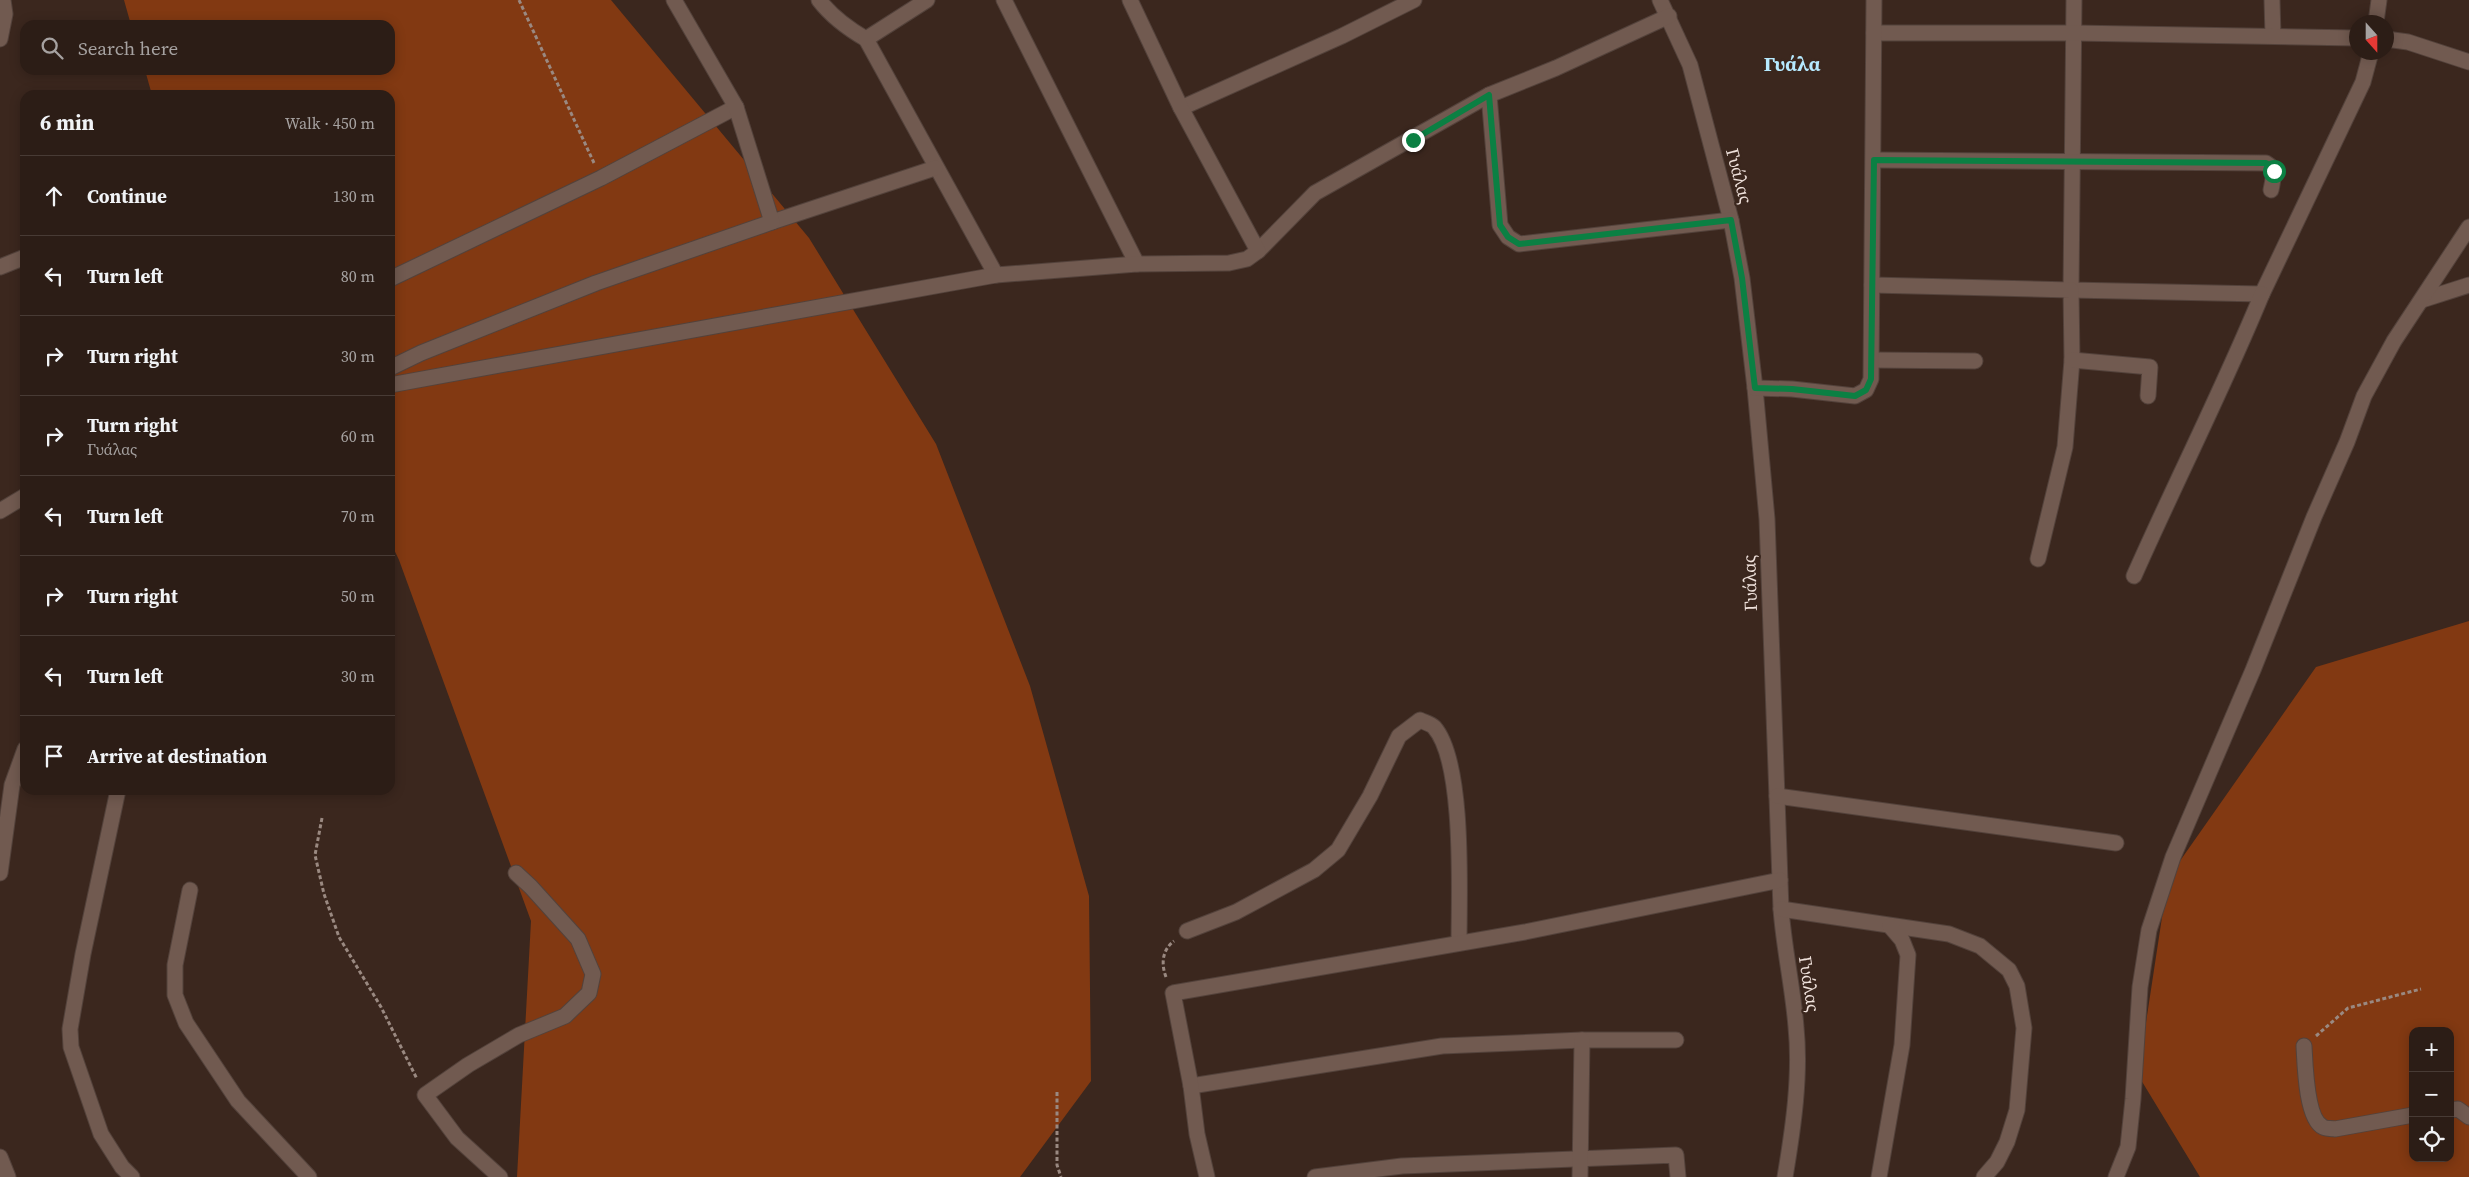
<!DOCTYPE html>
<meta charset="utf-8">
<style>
:root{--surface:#2c1d16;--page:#34261f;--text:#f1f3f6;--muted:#a6a2a1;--line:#483b35}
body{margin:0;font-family:"Source Serif 4",serif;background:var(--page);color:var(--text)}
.controls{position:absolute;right:15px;bottom:15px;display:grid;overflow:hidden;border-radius:10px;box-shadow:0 2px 12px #0003}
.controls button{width:45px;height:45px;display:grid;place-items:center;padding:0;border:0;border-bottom:1px solid var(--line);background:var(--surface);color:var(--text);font:25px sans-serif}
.compass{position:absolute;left:2349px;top:15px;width:45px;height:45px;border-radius:50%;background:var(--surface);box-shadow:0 2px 12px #0003;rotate:159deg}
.stop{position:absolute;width:15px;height:15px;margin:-11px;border:4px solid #0b8043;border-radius:50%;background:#fff}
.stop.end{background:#0b8043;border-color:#fff;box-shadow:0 1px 5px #0008}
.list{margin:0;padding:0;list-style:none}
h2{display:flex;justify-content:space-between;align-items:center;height:65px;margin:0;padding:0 20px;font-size:21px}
h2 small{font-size:16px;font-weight:400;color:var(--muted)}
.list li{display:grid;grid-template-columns:32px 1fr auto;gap:15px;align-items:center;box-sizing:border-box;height:80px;padding:0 20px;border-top:1px solid var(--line)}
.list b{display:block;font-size:19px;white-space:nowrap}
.list p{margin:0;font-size:16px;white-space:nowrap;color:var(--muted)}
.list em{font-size:16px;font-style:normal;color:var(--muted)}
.icon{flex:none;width:28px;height:28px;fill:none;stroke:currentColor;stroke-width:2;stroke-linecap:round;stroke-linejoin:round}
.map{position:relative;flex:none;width:2469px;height:1177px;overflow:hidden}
.search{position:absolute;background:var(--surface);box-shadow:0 2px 12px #0003;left:20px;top:20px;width:375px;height:55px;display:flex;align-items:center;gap:12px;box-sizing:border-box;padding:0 18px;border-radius:15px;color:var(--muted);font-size:19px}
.panel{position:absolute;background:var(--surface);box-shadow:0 2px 12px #0003;left:20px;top:90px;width:375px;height:705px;border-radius:15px}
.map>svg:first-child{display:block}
.green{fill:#823912;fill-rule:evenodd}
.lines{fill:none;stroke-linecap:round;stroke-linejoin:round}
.minor-casing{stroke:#53423b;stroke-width:17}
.path{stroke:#9a8981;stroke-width:3;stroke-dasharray:4 2.5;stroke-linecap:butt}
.minor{stroke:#715a50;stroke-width:15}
.route{stroke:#0b8043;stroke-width:6}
.labels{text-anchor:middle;stroke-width:4.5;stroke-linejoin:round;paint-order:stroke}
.street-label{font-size:18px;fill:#efe1db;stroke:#3b271e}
.quarter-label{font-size:20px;font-weight:bold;fill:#b6e9fe;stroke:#3b271e}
</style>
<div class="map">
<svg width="2469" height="1177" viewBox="0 0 2469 1177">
<rect width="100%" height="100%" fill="#3b271e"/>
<g class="green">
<polygon points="124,0 611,0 809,238 936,444 1030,686 1089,896 1091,1081 1020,1177 517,1177 531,921 399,560 390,541 390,95 152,95 145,70 390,70 390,25 131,25"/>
<path d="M2469 621V1177H2200L2138 1075 2168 878 2316 667ZM2413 1031H2450V1158H2413Z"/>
</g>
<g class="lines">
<defs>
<g id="minor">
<path d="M819 0C832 17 847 28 866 39"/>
<polyline points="927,0 866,39 996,275"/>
<polyline points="1004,0 1137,264"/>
<path d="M1660 0 1690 65 1731 220 1742 278 1755 388 1767 519 1781 909C1784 949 1793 988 1796 1027 1801 1076 1793 1129 1785 1177"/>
<polyline points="2074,0 2071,290 2262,294 2363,82 2371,52"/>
<polyline points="2272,0 2273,36"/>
<polyline points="2376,22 2379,0"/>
<polyline points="1874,33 2074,33 2356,38"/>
<polyline points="0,39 5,14 3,0"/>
<polyline points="2386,39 2408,42 2469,62"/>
<polyline points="1489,95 1500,225 1508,237 1519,244 1731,220"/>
<polyline points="1181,108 1342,36 1414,0"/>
<path d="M1874 160 2266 163C2277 169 2273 179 2271 190"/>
<polyline points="772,222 935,168"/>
<polyline points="1258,251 1315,193 1489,95 1556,68 1669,16"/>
<polyline points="0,267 25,257"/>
<polyline points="390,279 601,178 736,107"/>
<polyline points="1872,285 2071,290 2072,360 2065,447 2038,559"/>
<polyline points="2422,300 2469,285"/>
<polyline points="1872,360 1975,361"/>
<polyline points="2072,360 2150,367 2148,396"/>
<polyline points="390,368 421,353 596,283 772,222 736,107 674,0"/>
<polyline points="390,385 996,275 1137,264 1229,263 1247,259 1258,251 1181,108 1130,0"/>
<polyline points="1755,388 1792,389 1855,396 1866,390 1871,379 1874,0"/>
<polyline points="0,511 25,496"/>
<path d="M2134 576C2176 481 2223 389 2262 294"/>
<polyline points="118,790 83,954 70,1029 71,1047 101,1134 122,1167 132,1177"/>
<polyline points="1777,796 2116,843"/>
<polyline points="0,873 12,785 25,749"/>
<polyline points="190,890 175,965 175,995 186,1023 238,1101 309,1177"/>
<polyline points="1781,909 1949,934 1980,946 2009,970 2017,986 2024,1028 2017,1110 2007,1142 1997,1162 1984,1177"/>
<path d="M1187 931 1236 912 1314 870 1338 850 1370 796 1399 736 1420 720C1424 722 1431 724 1434 727 1465 762 1459 894 1459 943"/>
<path d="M2304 1046C2305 1063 2306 1119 2323 1127 2325 1129 2331 1128 2335 1129L2413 1115"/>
<polyline points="1191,1086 1442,1046 1582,1040 1676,1040"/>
<polyline points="2450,1110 2458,1109 2469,1117"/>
<polyline points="0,1157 8,1177"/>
<polyline points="500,1177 457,1138 425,1095 468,1065 519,1035 565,1016 589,993 593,974 578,939 531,887 516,873"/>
<polyline points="1207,1177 1197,1134 1191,1086 1173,993 1525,932 1780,880"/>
<polyline points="1315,1177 1402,1166 1676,1155 1678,1177"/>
<polyline points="1580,1177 1582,1040"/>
<polyline points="1879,1177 1902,1045 1908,955 1902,940 1890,926"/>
<polyline points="2116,1177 2128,1147 2133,1099 2140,987 2149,930 2173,857 2253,670 2314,517 2347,442 2364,396 2394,341 2469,227"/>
</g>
</defs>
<use href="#minor" class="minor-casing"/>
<g class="path">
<polyline points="519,0 594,163"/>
<polyline points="322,818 315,855 324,894 339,937 381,1007 417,1079"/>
<path d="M1166 977C1161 964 1162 950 1174 941"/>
<polyline points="2316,1036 2348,1008 2421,989"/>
<polyline points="1057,1092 1057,1165 1061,1177"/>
</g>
<use href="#minor" class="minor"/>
</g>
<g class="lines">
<polyline class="route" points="1413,140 1489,95 1500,225 1508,237 1519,244 1731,220 1742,278 1755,388 1792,389 1855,396 1866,390 1871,379 1874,160 2266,163 2271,166 2274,171"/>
</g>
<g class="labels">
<g class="street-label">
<text transform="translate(1739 176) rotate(75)" y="6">Γυάλας</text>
<text transform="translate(1750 583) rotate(-92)" y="6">Γυάλας</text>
<text transform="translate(1809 984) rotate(81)" y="6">Γυάλας</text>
</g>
<g class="quarter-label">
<text x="1792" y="71">Γυάλα</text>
</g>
</g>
</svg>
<div class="controls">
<button>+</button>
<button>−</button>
<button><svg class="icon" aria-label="locate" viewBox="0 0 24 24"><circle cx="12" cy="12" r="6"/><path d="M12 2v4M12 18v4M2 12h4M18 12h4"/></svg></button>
</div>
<svg class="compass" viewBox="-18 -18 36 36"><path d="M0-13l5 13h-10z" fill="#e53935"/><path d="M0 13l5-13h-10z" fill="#a6a2a1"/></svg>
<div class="stop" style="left:2274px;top:171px"></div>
<div class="stop end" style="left:1413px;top:140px"></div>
<div class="search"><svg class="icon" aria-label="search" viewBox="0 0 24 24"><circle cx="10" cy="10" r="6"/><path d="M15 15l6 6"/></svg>Search here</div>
<section class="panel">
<h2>6 min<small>Walk · 450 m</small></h2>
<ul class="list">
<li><svg class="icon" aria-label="ahead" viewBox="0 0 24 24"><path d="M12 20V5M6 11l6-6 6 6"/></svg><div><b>Continue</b></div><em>130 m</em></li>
<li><svg class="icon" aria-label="left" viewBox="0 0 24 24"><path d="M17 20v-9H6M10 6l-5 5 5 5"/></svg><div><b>Turn left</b></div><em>80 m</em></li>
<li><svg class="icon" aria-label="right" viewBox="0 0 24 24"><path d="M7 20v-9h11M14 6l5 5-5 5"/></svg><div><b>Turn right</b></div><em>30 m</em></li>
<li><svg class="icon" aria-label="right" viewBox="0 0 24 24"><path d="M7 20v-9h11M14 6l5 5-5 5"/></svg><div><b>Turn right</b><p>Γυάλας</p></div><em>60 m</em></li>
<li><svg class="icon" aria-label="left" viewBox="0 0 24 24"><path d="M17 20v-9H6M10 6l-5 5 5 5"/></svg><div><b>Turn left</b></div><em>70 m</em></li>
<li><svg class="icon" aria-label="right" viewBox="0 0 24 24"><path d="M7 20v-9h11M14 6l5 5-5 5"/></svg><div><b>Turn right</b></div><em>50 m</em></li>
<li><svg class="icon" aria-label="left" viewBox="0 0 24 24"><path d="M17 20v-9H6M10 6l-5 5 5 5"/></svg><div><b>Turn left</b></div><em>30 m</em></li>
<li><svg class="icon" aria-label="arrive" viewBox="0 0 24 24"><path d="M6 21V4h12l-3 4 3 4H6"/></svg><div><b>Arrive at destination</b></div></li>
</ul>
</section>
</div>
